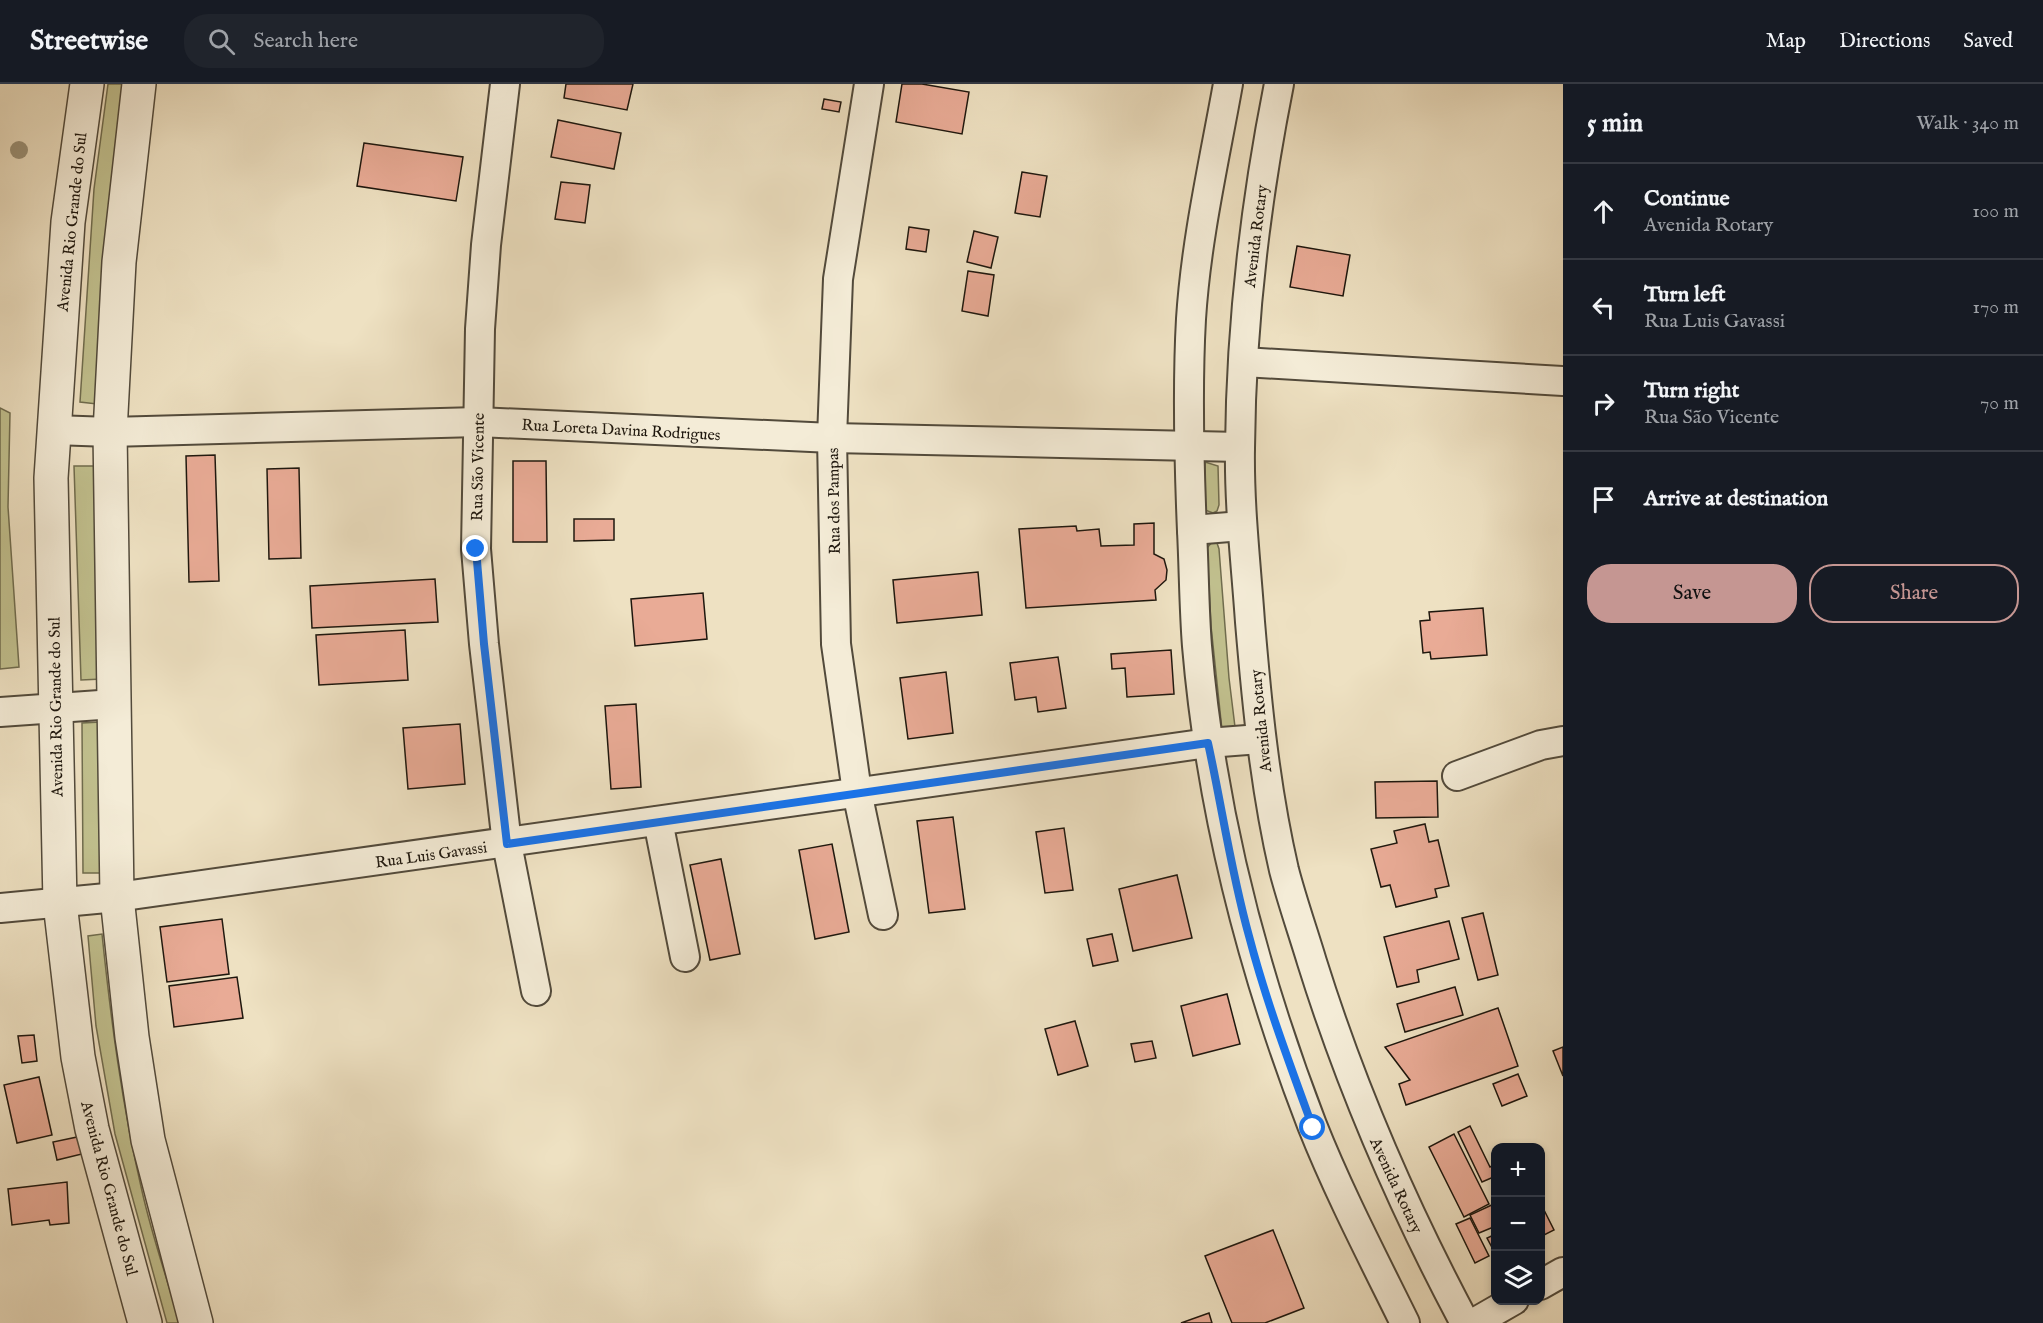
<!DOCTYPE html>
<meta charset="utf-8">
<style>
:root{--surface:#171b24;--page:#20242c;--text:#f1f3f6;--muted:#9ea1a6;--line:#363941;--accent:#c59692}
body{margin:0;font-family:"IM FELL English",serif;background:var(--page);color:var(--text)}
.controls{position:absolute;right:18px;bottom:18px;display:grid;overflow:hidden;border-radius:12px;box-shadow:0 3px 9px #0003}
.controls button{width:54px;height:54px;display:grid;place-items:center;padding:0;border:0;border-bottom:2px solid var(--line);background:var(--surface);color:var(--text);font:30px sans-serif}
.stop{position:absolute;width:18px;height:18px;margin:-14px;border:4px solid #1a73e8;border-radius:50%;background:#fff}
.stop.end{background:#1a73e8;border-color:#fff;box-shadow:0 2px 6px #0008}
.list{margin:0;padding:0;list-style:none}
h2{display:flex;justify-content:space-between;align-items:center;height:78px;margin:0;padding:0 24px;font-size:26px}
h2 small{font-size:20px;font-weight:400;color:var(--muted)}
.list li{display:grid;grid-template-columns:39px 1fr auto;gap:18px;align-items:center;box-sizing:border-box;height:96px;padding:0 24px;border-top:2px solid var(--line)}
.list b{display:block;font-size:22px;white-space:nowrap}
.list p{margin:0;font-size:20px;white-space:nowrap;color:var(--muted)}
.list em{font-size:20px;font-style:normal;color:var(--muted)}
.actions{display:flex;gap:12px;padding:18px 24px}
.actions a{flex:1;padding:14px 0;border:2px solid var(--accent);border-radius:24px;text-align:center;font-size:21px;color:var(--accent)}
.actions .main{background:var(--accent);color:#111}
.icon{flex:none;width:33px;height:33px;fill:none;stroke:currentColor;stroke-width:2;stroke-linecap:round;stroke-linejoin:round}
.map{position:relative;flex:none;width:1563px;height:1239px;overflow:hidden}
header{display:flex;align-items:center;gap:36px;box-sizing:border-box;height:84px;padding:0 30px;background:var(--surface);border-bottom:2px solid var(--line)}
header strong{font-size:28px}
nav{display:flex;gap:33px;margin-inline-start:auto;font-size:21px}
.search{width:420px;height:54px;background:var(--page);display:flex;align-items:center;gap:15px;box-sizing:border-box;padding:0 21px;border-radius:24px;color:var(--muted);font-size:22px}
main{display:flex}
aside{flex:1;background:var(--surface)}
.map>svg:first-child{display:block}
.green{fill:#c1c08e;stroke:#706c4e;stroke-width:1.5}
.building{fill:#e9ab96;stroke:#1e170e;stroke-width:1.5}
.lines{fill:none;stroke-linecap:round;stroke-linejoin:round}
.minor-casing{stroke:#524a3b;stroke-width:32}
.tertiary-casing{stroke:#524a3b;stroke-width:36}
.minor{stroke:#f4ecd7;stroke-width:28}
.tertiary{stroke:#f4ecd7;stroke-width:33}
.tree{fill:#9b9278}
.route{stroke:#1a73e8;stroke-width:8}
.labels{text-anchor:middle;stroke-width:4.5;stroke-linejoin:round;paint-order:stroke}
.street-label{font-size:16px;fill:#1e170e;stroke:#f4ecd7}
</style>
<header>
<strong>Streetwise</strong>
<div class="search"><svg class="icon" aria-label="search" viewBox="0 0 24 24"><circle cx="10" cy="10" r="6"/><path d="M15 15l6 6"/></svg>Search here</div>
<nav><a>Map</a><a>Directions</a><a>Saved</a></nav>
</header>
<main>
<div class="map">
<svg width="1563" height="1239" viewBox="0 0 1563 1239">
<rect width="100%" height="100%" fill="#eee1c2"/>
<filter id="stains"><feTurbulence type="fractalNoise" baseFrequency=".00333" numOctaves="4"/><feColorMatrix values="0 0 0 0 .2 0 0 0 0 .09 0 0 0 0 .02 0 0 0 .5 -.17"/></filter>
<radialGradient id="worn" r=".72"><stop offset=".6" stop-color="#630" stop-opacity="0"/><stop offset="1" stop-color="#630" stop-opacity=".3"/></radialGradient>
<g class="green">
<polygon points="108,0 126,0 97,320 80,318 94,105"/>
<polygon points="0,324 10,329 8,423 19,583 0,585"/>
<polygon points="1205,378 1218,382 1219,421 1217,427 1213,429 1205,426"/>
<polygon points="74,382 95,382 102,595 81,596"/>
<polygon points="1213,457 1217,459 1219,465 1229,594 1235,643 1222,646 1211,542 1207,464"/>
<polygon points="101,638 104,789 83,789 82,639"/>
<path d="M102 850C111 937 122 1022 142 1107 152 1152 167 1195 180 1239H167L115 1050 96 942 88 852Z"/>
</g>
<g class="building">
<polygon points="566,0 633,0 627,26 564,14"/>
<polygon points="902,0 922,0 969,8 962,50 896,38"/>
<polygon points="824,15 841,18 839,28 822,25"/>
<polygon points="558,36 621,49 614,85 551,73"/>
<polygon points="364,59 463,73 456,117 357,102"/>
<polygon points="1022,88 1047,92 1040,133 1015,129"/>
<polygon points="561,98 590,101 585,139 555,135"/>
<polygon points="909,143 929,146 926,168 906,165"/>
<polygon points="974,147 998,153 991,184 967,178"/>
<polygon points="1297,162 1350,171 1343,212 1290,203"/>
<polygon points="968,187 994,191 988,232 962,227"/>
<polygon points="215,371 219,497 189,498 186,372"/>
<polygon points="513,377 546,377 547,458 513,458"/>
<polygon points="299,384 301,474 269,475 267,385"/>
<polygon points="574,435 614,435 614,456 574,457"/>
<polygon points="1154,439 1154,470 1164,475 1167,486 1166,496 1155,506 1156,516 1026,524 1019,445 1076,442 1077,447 1099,445 1101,462 1134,461 1134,440"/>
<polygon points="978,488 982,531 897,539 893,496"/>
<polygon points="435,495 438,538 312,544 310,502"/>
<polygon points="703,509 707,555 635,562 631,515"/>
<polygon points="1483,524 1487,571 1431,575 1430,568 1423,569 1420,537 1430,536 1429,528"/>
<polygon points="405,546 408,596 319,601 316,551"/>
<polygon points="1171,566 1174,610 1127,613 1125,584 1112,585 1111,570"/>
<polygon points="1058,573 1066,624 1038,628 1036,613 1015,616 1010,579"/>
<polygon points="946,588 953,649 908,655 900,594"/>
<polygon points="636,620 641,703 611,705 605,622"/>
<polygon points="460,640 465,700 408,705 403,644"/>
<polygon points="1437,697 1438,733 1376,734 1375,698"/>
<polygon points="953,733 965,825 929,829 917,737"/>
<polygon points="1425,740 1429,758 1438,756 1449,802 1435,805 1437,813 1396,823 1390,801 1381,803 1371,765 1397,759 1394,747"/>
<polygon points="1064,744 1073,806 1045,809 1036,748"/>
<polygon points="832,760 849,848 815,855 799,766"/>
<polygon points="721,775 740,870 710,876 690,781"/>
<polygon points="1177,791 1192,854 1133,867 1119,805"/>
<polygon points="1483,829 1498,891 1478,896 1462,834"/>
<polygon points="222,835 229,890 167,898 160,843"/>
<polygon points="1449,837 1459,875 1417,886 1419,898 1397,903 1384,853"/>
<polygon points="1112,850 1118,877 1093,882 1087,855"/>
<polygon points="237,893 243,934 174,943 169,902"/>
<polygon points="1455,903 1463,931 1405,948 1397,920"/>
<polygon points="1227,910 1240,960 1193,972 1181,922"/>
<polygon points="1498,924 1518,982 1406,1021 1399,1000 1410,996 1385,963"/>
<polygon points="1075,937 1088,982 1058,991 1045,945"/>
<polygon points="34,951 37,977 22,979 18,952"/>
<polygon points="1152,957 1156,974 1135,978 1131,960"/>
<polygon points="1563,963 1563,992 1553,967"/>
<polygon points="1518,990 1527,1012 1502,1022 1493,1000"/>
<polygon points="39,993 52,1051 17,1059 4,1001"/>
<polygon points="1470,1042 1490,1083 1496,1080 1496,1092 1482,1098 1458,1048"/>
<polygon points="1454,1050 1489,1120 1464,1133 1429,1063"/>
<polygon points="82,1052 86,1069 57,1076 53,1058"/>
<polygon points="67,1098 69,1139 50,1141 49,1136 12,1141 8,1105"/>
<polygon points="1496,1119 1496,1142 1479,1149 1470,1131"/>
<polygon points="1544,1126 1554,1146 1540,1153 1540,1127"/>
<polygon points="1470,1134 1489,1172 1475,1179 1456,1140"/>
<polygon points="1273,1146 1304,1224 1265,1239 1232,1239 1205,1172"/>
<polygon points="1496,1150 1496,1171 1487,1154"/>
<polygon points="1209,1229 1212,1239 1181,1239"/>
</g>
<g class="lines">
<defs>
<g id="minor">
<polyline points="505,0 486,161 480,245 476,465 484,560 507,760 536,907"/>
<polyline points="869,0 838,195 832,354 836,560 857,708 883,831"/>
<path d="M1228 0C1214 78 1196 156 1191 235 1187 306 1189 376 1192 447 1194 485 1194 524 1197 562 1211 727 1253 888 1312 1041 1339 1109 1373 1174 1405 1239"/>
<path d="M1279 0C1255 120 1241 242 1240 364 1239 422 1246 480 1250 538 1257 621 1265 704 1284 786 1292 817 1303 848 1312 878 1352 1006 1402 1121 1465 1239"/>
<polyline points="1244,278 1563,297"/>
<polyline points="54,346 110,348 478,338 832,354 1240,363"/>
<polyline points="1192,446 1242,442"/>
<polyline points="0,628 114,620"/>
<polyline points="1457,692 1541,661 1563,657"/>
<polyline points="658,737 685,873"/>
<polyline points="0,824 117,813 1208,659 1260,655"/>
<polyline points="1540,1201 1563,1188"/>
<polyline points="1474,1239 1514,1216"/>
</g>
<g id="tertiary">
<polyline points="87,0 68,138 51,394 60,819 78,973 92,1045 145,1239"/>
<polyline points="139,0 119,178 110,348 117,813 132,953 148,1056 196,1239"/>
</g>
</defs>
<use href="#minor" class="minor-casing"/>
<use href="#tertiary" class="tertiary-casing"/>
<use href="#minor" class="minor"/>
<use href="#tertiary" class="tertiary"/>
</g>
<circle class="tree" cx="19" cy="66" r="9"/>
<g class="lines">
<path class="route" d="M476 465 484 560 507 760 1208 659C1222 723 1231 788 1249 852 1266 917 1290 981 1313 1044"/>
</g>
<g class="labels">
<g class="street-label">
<text transform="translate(71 138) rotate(-84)" y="6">Avenida Rio Grande do Sul</text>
<text transform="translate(1255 152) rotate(-83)" y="6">Avenida Rotary</text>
<text transform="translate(621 345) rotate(3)" y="6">Rua Loreta Davina Rodrigues</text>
<text transform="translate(477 383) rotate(-89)" y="6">Rua São Vicente</text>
<text transform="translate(833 417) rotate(-91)" y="6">Rua dos Pampas</text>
<text transform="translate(55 623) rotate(-91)" y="6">Avenida Rio Grande do Sul</text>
<text transform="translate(1260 637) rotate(-96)" y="6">Avenida Rotary</text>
<text transform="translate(431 770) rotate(-8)" y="6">Rua Luis Gavassi</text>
<text transform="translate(1397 1101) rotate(65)" y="6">Avenida Rotary</text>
<text transform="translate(110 1104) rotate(75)" y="6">Avenida Rio Grande do Sul</text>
</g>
</g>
<rect width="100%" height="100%" filter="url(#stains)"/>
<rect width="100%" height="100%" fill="url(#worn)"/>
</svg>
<div class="controls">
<button>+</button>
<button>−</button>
<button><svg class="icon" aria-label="layers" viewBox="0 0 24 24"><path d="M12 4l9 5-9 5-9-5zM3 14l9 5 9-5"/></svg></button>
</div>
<div class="stop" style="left:1313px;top:1044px"></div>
<div class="stop end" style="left:476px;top:465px"></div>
</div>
<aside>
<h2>5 min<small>Walk · 340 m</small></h2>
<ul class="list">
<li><svg class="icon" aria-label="ahead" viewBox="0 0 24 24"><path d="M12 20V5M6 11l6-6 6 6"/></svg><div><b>Continue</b><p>Avenida Rotary</p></div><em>100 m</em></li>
<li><svg class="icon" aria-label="left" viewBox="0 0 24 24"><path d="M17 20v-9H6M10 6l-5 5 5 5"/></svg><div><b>Turn left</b><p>Rua Luis Gavassi</p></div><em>170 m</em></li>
<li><svg class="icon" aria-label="right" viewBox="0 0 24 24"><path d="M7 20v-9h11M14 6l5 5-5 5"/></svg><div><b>Turn right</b><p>Rua São Vicente</p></div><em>70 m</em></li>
<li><svg class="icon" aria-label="arrive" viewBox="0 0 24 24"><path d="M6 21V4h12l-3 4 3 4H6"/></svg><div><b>Arrive at destination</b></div></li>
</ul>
<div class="actions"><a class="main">Save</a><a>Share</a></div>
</aside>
</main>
